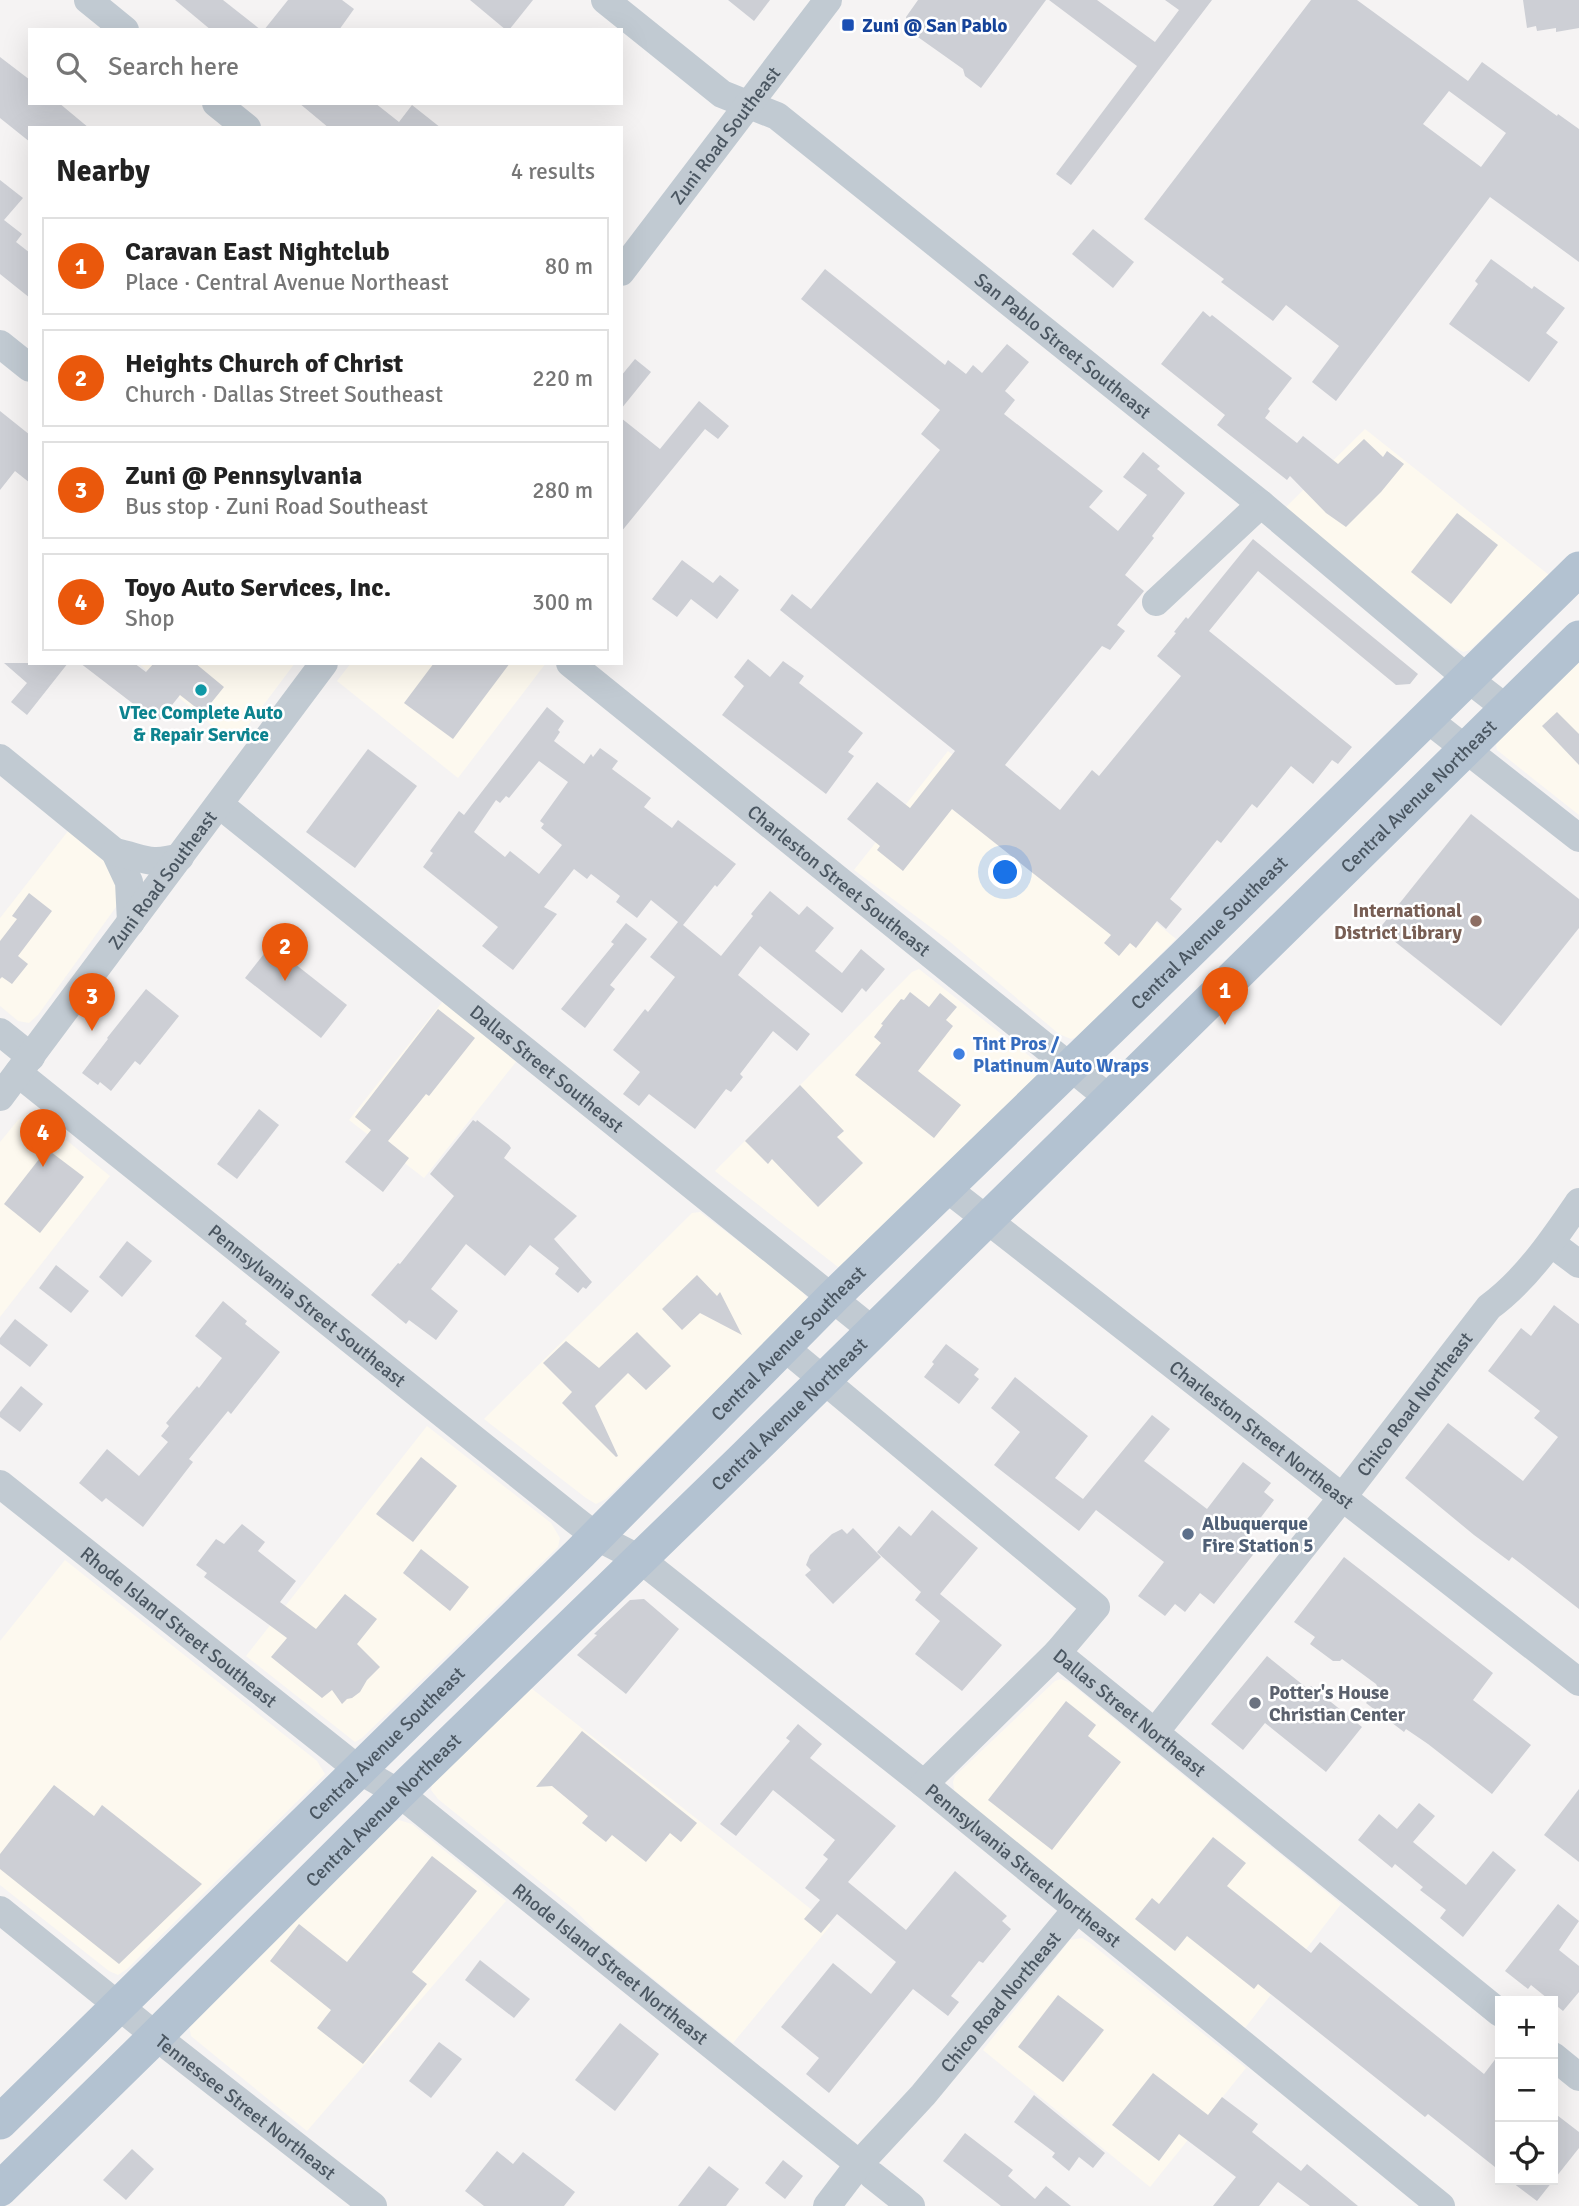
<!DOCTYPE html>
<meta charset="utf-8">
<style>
:root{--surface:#fff;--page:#f2f2f2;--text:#222;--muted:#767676;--line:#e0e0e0;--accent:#ea580c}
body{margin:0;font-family:Signika,sans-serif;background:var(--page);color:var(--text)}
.controls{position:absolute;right:21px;bottom:21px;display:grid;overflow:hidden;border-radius:0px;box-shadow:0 7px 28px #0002}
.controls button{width:63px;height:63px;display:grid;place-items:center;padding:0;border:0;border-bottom:2px solid var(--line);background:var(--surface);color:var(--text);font:35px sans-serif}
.you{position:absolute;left:1006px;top:873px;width:24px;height:24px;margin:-18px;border:5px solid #fff;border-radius:50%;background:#1a73e8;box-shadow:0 0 0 10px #1a73e833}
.badge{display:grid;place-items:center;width:46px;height:46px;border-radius:50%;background:var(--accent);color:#fff;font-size:23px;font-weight:700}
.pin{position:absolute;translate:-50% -58px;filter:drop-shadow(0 2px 4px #0008)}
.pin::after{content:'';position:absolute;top:37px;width:24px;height:21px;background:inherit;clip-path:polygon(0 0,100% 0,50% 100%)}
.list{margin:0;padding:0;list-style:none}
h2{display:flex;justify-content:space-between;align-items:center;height:91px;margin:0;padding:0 28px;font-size:30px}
h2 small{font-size:23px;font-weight:400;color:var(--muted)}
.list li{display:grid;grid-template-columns:46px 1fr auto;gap:21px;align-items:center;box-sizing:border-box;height:98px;margin:0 14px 14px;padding:0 14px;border:2px solid var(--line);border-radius:0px}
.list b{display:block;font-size:26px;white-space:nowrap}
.list p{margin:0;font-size:23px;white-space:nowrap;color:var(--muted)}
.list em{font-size:23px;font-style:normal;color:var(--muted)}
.icon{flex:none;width:38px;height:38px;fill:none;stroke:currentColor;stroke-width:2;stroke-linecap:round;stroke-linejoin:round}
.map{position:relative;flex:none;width:1579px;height:2206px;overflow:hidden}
.search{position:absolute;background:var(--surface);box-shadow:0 7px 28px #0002;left:28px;top:28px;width:595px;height:77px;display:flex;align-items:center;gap:18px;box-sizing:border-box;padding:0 24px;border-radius:0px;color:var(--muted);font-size:26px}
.panel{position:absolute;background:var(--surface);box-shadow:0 7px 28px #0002;left:28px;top:126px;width:595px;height:539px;border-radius:0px}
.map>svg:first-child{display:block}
.commercial{fill:#fdf9ef}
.building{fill:#cdcfd5;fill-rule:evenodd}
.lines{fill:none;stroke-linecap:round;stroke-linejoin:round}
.minor{stroke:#c1cad2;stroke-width:28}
.major{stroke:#b3c2d1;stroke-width:35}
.transit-dot{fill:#1a4fb4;stroke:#fff;stroke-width:2.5}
.culture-dot{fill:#0f9aa8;stroke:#fff;stroke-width:2.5}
.education-dot{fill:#8d6e63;stroke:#fff;stroke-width:2.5}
.shop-dot{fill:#3f7fe0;stroke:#fff;stroke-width:2.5}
.service-dot{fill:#5c6f8a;stroke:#fff;stroke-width:2.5}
.worship-dot{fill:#6b7280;stroke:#fff;stroke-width:2.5}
.labels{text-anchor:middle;stroke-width:5;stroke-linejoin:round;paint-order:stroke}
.transit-label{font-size:19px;font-weight:bold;fill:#164399;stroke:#fff;text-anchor:start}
.street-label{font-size:19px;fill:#4a5661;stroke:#fff}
.culture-label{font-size:19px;font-weight:bold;fill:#0d838f;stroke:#fff}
.education-label{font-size:19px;font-weight:bold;fill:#785e54;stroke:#fff;text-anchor:end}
.shop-label{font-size:19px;font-weight:bold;fill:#366cbe;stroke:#fff;text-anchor:start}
.service-label{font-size:19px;font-weight:bold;fill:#4e5e75;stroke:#fff;text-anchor:start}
.worship-label{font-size:19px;font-weight:bold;fill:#5b616d;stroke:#fff;text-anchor:start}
</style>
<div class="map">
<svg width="1579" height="2206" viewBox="0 0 1579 2206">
<rect width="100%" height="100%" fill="#f5f3f3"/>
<g class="commercial">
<polygon points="1365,429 1549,575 1470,650 1463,652 1454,647 1285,508"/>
<polygon points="1579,658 1579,815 1497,750 1495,740"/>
<polygon points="138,663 295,663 234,744"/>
<polygon points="351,663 546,663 458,778 337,681"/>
<polygon points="948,751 1176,939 1077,1037 1071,1039 1059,1034 949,941 854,870"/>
<polygon points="68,831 119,873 124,896 38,1015 29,1023 18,1021 0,1006 0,918"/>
<polygon points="919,969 1038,1063 1041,1071 846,1264 838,1267 715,1171 912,972"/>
<polygon points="443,1001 519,1058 424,1178 349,1120"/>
<polygon points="26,1114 36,1115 110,1176 0,1317 0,1142 18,1120"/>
<polygon points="700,1212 800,1288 807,1298 803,1305 606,1499 596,1504 586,1498 484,1419 692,1213"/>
<polygon points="427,1426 551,1523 560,1538 558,1547 362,1738 355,1742 246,1656"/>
<polygon points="65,1560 317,1761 325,1774 127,1969 118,1975 109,1971 0,1885 0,1641"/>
<polygon points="1061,1679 1070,1683 1341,1904 1245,2028 955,1795 953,1782 955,1776 1055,1681"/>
<polygon points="531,1688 831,1925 733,2043 598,1934 575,1910 438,1799 431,1790 432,1784"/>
<polygon points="399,1820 412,1824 506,1901 307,2131 197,2041 191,2036 189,2026 392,1823"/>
<polygon points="1082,1938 1090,1943 1246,2068 1150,2187 983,2050 1070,1940"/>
</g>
<g class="building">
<polygon points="175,0 223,0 261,30 211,30"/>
<polygon points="288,0 342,0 354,9 339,30 264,30"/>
<polygon points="470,0 533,0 509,30 506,30"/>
<polygon points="728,0 770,0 754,21"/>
<polygon points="918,0 1046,0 981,88 965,76 963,69 908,30 906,17"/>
<polygon points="1049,0 1097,0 1155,42 1179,10 1165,0 1212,0 1071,185 1056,174 1137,66"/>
<path d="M1311 0H1357L1468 81 1482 62 1557 116 1558 114 1579 129V262L1490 197 1336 401 1312 382 1339 346 1286 305 1273 321 1221 282 1224 279 1144 219ZM1449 91 1506 133 1481 167 1423 124Z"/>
<polygon points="1523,0 1579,0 1579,28 1556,32 1556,28 1537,31 1536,26 1527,28"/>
<polygon points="0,57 30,80 30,103 59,103 89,128 30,128 30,142 0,118"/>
<polygon points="299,103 375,103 399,122 412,105 441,128 329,128"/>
<polygon points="0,180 23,198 4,220 22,234 16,242 30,253 30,298 0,274"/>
<polygon points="1093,229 1134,262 1113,288 1072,254"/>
<polygon points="1491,259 1532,289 1534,286 1565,308 1546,333 1558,342 1529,382 1449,324 1478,284 1475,281"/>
<polygon points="825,269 945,365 948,360 966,374 973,365 982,373 1007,344 1029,362 1005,391 1015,400 1004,414 1103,491 1089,507 1118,531 1147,495 1123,477 1143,452 1160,466 1157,469 1185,493 1152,536 1154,538 1125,575 1144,591 1117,625 1125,631 1110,650 1102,646 1005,765 1060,810 1092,770 1099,776 1181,676 1157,656 1176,633 1174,632 1186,617 1188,619 1253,539 1418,674 1410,684 1396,685 1258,571 1209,631 1352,747 1338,764 1332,760 1313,784 1291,766 1257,808 1252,804 1221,843 1217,840 1170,899 1182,909 1166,929 1157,921 1136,948 1130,943 1119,956 1104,943 1111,935 952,809 903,871 877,850 880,846 847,819 877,782 910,808 955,751 780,610 792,594 811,609 940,450 921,434 940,410 801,299"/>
<polygon points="1203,311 1210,317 1212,315 1292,378 1268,409 1270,411 1265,418 1297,443 1303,436 1338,464 1364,439 1383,457 1387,451 1404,464 1381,492 1346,527 1326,513 1290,476 1287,480 1217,425 1225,415 1161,364"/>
<polygon points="635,359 651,372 621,409 621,376"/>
<polygon points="699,401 729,426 718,439 705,429 621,532 621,418 660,449"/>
<polygon points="0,411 30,435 30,483 15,471 0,490"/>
<polygon points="1457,513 1498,545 1451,604 1411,572"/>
<polygon points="682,560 713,583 720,575 739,590 717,619 691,599 677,617 652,599"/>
<polygon points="748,659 770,677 783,661 804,676 799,683 863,733 848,752 854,756 826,794 722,715 744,686 734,677"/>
<polygon points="4,663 68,663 27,715 11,702 27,683"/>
<polygon points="80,663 134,663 146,672 154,663 195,663 224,687 203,713 180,695 160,720 155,716 153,719"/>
<polygon points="434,663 510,663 453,739 404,703"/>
<path d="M547 707 564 721 558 730 560 732 554 741 584 764 591 754 593 757 600 748 618 761 612 769 651 798 644 807 672 828 678 820 736 864 717 887 715 885 683 925 721 956 753 916 751 914 770 891 799 915 807 906 834 928 815 951 842 973 861 949 885 969 866 992 862 988 842 1013 760 946 738 975 810 1034 797 1051 773 1031 740 1074 743 1077 731 1092 726 1089 695 1129 649 1094 639 1106 623 1094 640 1072 613 1050 645 1009 648 1012 675 977 650 957 678 922 651 900 637 918 616 902 620 896 591 874 587 879 574 869 544 907 557 914 513 970 482 946 498 927 423 867 433 853 430 851 459 811 464 815ZM539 761 568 782 540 821 544 824 541 828 562 845 539 874 510 851 505 857 474 832 496 800 500 803 506 796 509 798Z"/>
<polygon points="1557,712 1579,734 1579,765 1542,726"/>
<polygon points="368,749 417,786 355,868 306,832"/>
<polygon points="1471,814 1579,899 1579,928 1501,1026 1379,929"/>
<polygon points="29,893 52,911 18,956 28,964 12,984 2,977 0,979 0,941 17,919 12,916"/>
<polygon points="626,923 647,939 610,985 615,989 585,1028 561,1009 614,944 611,942"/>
<polygon points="271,945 347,1005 321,1038 245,978"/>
<polygon points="146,989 179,1016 140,1065 135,1061 111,1091 100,1082 98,1085 82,1073 108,1039 107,1038"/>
<polygon points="910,992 929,1007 940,993 957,1007 946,1020 953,1026 918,1071 961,1105 934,1138 855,1075 881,1043 874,1037 883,1025 881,1024 901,999 904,1000"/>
<polygon points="438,1009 475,1038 429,1096 426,1094 388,1141 409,1158 383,1192 345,1162 371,1130 355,1117"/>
<polygon points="800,1085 844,1131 837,1137 863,1163 818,1207 772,1159 768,1164 745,1141"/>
<polygon points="259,1109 279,1125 237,1179 217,1164"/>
<polygon points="473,1120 476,1122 477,1120 509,1145 511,1148 504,1158 577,1216 554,1239 592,1282 586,1289 583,1287 578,1293 555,1274 559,1268 530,1245 505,1276 466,1244 431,1289 458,1311 436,1340 409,1320 406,1324 371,1295 398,1263 400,1264 454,1196 430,1174"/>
<polygon points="47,1149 84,1177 40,1233 4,1204"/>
<polygon points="127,1241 152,1261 122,1297 99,1277"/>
<polygon points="56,1265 89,1291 71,1313 39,1288"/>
<polygon points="697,1275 717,1296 720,1292 742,1335 700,1313 682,1330 662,1309"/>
<polygon points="223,1301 247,1321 245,1324 280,1352 231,1414 228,1411 219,1422 189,1459 193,1462 143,1527 106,1498 102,1502 79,1483 107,1449 139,1476 168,1442 161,1436 169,1426 166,1423 197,1386 199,1388 222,1358 195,1336"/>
<polygon points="1554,1305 1579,1324 1579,1609 1512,1557 1509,1561 1474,1535 1405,1478 1448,1423 1523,1481 1558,1437 1534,1418 1540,1411 1488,1371 1521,1328 1531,1336"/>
<polygon points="15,1319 48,1345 30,1367 0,1344 0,1338"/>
<polygon points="637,1332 671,1366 646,1390 628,1373 595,1406 618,1456 616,1457 562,1403 572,1392 543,1363 566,1341 599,1368"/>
<polygon points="946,1344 979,1369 974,1375 979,1379 959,1404 924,1377 934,1364 932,1362"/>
<polygon points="1015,1377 1088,1436 1055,1478 1083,1499 1152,1415 1170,1429 1144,1461 1207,1509 1243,1462 1271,1483 1264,1492 1274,1500 1243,1541 1256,1551 1214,1604 1200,1593 1185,1612 1175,1604 1165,1616 1138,1596 1164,1562 1096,1510 1079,1531 994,1465 1020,1432 991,1408"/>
<polygon points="21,1386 43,1404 20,1432 0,1417 0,1412"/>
<polygon points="421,1457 457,1486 413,1542 376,1514"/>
<polygon points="932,1510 978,1548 940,1594 1002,1645 962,1691 915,1654 940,1621 915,1600 921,1592 877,1552 899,1526 911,1536"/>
<polygon points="242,1524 265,1542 258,1551 296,1581 280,1602 316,1629 345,1594 377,1619 357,1644 380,1667 367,1680 360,1692 352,1698 347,1699 342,1704 332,1690 322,1698 271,1657 287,1638 204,1577 207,1573 196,1565 216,1539 224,1544"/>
<polygon points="853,1528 881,1557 833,1604 805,1575 811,1570 806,1565 810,1555 832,1534 842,1529 847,1534"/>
<polygon points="421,1549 469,1587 450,1611 403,1573"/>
<polygon points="1344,1557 1493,1673 1473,1700 1531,1745 1492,1794 1428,1744 1406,1729 1404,1732 1366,1703 1378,1688 1376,1684 1342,1659 1340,1661 1333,1661 1310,1644 1315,1637 1294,1622"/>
<polygon points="644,1599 679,1629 626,1694 577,1655 597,1635 594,1634 630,1600"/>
<polygon points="1267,1656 1308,1689 1311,1686 1362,1727 1326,1772 1265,1723 1243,1750 1211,1724"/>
<polygon points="1066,1701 1096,1725 1088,1736 1121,1762 1052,1850 988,1800"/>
<polygon points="798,1724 822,1744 810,1758 896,1826 848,1882 906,1930 955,1871 1007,1916 1002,1921 1011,1929 983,1963 979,1961 951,1996 959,2002 948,2016 913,1989 829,2093 806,2074 819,2058 781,2027 833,1963 871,1994 896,1962 837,1914 821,1933 804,1919 820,1900 805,1888 828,1859 823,1855 835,1840 773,1790 736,1836 720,1824 790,1741 786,1738"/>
<polygon points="582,1731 697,1823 681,1842 670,1833 646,1862 612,1835 606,1842 582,1823 588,1816 552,1786 536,1787"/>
<polygon points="54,1785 94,1816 102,1805 202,1884 119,1964 0,1869 0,1854"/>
<polygon points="1579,1789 1579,1862 1544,1835"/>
<polygon points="1419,1803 1435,1816 1413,1842 1466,1885 1493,1851 1516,1870 1463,1937 1440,1918 1446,1910 1420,1890 1423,1887 1395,1864 1392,1868 1358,1840 1379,1814 1397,1829"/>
<polygon points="1213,1837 1246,1863 1227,1886 1311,1953 1320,1942 1484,2074 1500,2053 1500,2171 1428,2114 1425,2117 1258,1984 1254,1989 1187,1936 1175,1951 1135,1919 1152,1898 1159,1904"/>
<polygon points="432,1856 477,1891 412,1972 427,1984 363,2064 317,2028 331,2010 270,1961 299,1924 347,1962"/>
<polygon points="1558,1904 1579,1921 1559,1950 1579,1966 1579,1992 1563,2011 1531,1985 1528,1989 1505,1971"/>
<polygon points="480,1960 530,1999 514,2018 465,1980"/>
<polygon points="1058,1995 1104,2030 1063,2082 1018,2047"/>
<polygon points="620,2023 659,2054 615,2111 575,2080"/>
<polygon points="439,2042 462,2059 431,2098 409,2081"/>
<polygon points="1153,2073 1208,2115 1222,2097 1258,2124 1252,2132 1301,2171 1307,2164 1358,2206 1310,2206 1278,2182 1259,2206 1213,2206 1236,2177 1179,2134 1159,2161 1112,2125"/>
<polygon points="1034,2095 1105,2153 1093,2168 1079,2157 1069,2171 1052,2157 1055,2153 1014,2122"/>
<polygon points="1553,2112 1579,2132 1579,2148 1537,2201 1509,2180 1553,2180"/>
<polygon points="965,2133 1013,2170 1008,2176 1035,2199 1046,2186 1071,2206 1001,2206 943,2161"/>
<polygon points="132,2149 154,2169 126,2200 103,2180"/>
<polygon points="497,2151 513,2164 523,2152 575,2192 564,2206 484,2206 465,2191"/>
<polygon points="783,2160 803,2176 785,2199 765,2183"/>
<polygon points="709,2166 739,2189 726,2206 678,2206"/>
</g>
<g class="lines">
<g class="minor">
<polyline points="88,0 125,30"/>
<path id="s1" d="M605 0 722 94 777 116 1261 504 1467 678 1507 709"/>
<polyline points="216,103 247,128"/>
<path id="s2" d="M621 272 828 0"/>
<polyline points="0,344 30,368"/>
<polyline points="1156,602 1261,504"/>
<path id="s3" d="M570 663 1110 1099"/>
<polyline points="1426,718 1579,838"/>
<polyline points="0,758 115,852 129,882 131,922"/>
<path id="s4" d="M220 805 873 1331"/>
<path d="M115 852C144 858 149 866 180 857"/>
<polyline points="0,1032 31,1057"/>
<path id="s5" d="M18 1073 575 1520 597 1537 640 1559 924 1784 1441 2206"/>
<path id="s6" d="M0 1097 324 663"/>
<path id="s7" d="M945 1187 1579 1682"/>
<polyline points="1551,1243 1579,1264"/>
<polyline points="784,1347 1096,1607 1057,1653 924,1784"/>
<path id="s8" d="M0 1484 359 1770 399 1793 859 2164"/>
<path id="s9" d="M1057 1653 1500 2013"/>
<path id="s10" d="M1155 1732 1341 1499 1489 1307C1526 1280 1553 1240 1579 1202"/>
<path id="s11" d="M0 1910 172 2049 373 2206"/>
<polyline points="1553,2056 1579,2077"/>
<polyline points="872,2175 911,2206"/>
<path id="s12" d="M827 2206 859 2164 923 2095 1076 1910"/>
</g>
<g class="major">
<path id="s13" d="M0 2122 580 1553 833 1297 1185 956 1579 569"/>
<path id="s14" d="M0 2189 156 2036 399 1793 742 1460 1579 638"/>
</g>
</g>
<rect class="transit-dot" x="841" y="18" width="14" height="14" rx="3.5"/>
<circle class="culture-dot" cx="201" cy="690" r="7"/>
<circle class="education-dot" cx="1476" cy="921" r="7"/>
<circle class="shop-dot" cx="959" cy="1054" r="7"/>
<circle class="service-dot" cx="1188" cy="1534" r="7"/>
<circle class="worship-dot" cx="1255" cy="1703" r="7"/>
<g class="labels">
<g class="transit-label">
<text x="862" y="32">Zuni @ San Pablo</text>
</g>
<g class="street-label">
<text dy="7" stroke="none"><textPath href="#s2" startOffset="172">Zuni Road Southeast</textPath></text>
<text dy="7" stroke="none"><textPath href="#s1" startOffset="576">San Pablo Street Southeast</textPath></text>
<text dy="7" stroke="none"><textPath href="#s14" startOffset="1988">Central Avenue Northeast</textPath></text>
<text dy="7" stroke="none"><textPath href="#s6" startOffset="271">Zuni Road Southeast</textPath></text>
<text dy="7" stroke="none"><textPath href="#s3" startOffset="346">Charleston Street Southeast</textPath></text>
<text dy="7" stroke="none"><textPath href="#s13" startOffset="1696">Central Avenue Southeast</textPath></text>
<text dy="7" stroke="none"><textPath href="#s4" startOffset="420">Dallas Street Southeast</textPath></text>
<text dy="7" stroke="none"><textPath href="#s5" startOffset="371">Pennsylvania Street Southeast</textPath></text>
<text dy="7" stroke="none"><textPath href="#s13" startOffset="1108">Central Avenue Southeast</textPath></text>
<text dy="7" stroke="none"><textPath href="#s10" startOffset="418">Chico Road Northeast</textPath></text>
<text dy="7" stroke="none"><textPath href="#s14" startOffset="1106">Central Avenue Northeast</textPath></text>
<text dy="7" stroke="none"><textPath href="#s7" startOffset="402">Charleston Street Northeast</textPath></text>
<text dy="7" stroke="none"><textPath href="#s8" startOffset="229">Rhode Island Street Southeast</textPath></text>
<text dy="7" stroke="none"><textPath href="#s9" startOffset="94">Dallas Street Northeast</textPath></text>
<text dy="7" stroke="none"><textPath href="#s13" startOffset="541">Central Avenue Southeast</textPath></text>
<text dy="7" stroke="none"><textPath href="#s14" startOffset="539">Central Avenue Northeast</textPath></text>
<text dy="7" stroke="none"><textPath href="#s5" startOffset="1281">Pennsylvania Street Northeast</textPath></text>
<text dy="7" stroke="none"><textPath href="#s8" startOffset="777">Rhode Island Street Northeast</textPath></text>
<text dy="7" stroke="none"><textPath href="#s12" startOffset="268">Chico Road Northeast</textPath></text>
<text dy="7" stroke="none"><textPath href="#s11" startOffset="315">Tennessee Street Northeast</textPath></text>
</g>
<g class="culture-label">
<text x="201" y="719">VTec Complete Auto<tspan x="201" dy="22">&amp; Repair Service</tspan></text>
</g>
<g class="education-label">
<text x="1462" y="917">International<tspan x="1462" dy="22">District Library</tspan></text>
</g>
<g class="shop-label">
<text x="973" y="1050">Tint Pros /<tspan x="973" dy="22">Platinum Auto Wraps</tspan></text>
</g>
<g class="service-label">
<text x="1202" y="1530">Albuquerque<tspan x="1202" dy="22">Fire Station 5</tspan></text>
</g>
<g class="worship-label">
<text x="1269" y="1699">Potter's House<tspan x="1269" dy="22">Christian Center</tspan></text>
</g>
</g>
</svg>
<div class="controls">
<button>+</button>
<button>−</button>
<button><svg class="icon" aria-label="locate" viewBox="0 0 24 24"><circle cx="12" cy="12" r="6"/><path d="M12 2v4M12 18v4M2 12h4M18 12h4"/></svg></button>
</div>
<div class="you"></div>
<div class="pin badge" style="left:1225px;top:1025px">1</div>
<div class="pin badge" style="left:285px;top:981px">2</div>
<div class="pin badge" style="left:92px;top:1031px">3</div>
<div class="pin badge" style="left:43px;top:1167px">4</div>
<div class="search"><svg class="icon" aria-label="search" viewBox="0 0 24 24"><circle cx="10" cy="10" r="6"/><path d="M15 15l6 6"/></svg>Search here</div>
<section class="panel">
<h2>Nearby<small>4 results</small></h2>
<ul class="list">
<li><span class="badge">1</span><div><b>Caravan East Nightclub</b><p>Place · Central Avenue Northeast</p></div><em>80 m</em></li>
<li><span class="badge">2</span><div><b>Heights Church of Christ</b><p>Church · Dallas Street Southeast</p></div><em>220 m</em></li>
<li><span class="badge">3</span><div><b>Zuni @ Pennsylvania</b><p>Bus stop · Zuni Road Southeast</p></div><em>280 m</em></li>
<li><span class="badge">4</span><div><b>Toyo Auto Services, Inc.</b><p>Shop</p></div><em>300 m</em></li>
</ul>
</section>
</div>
